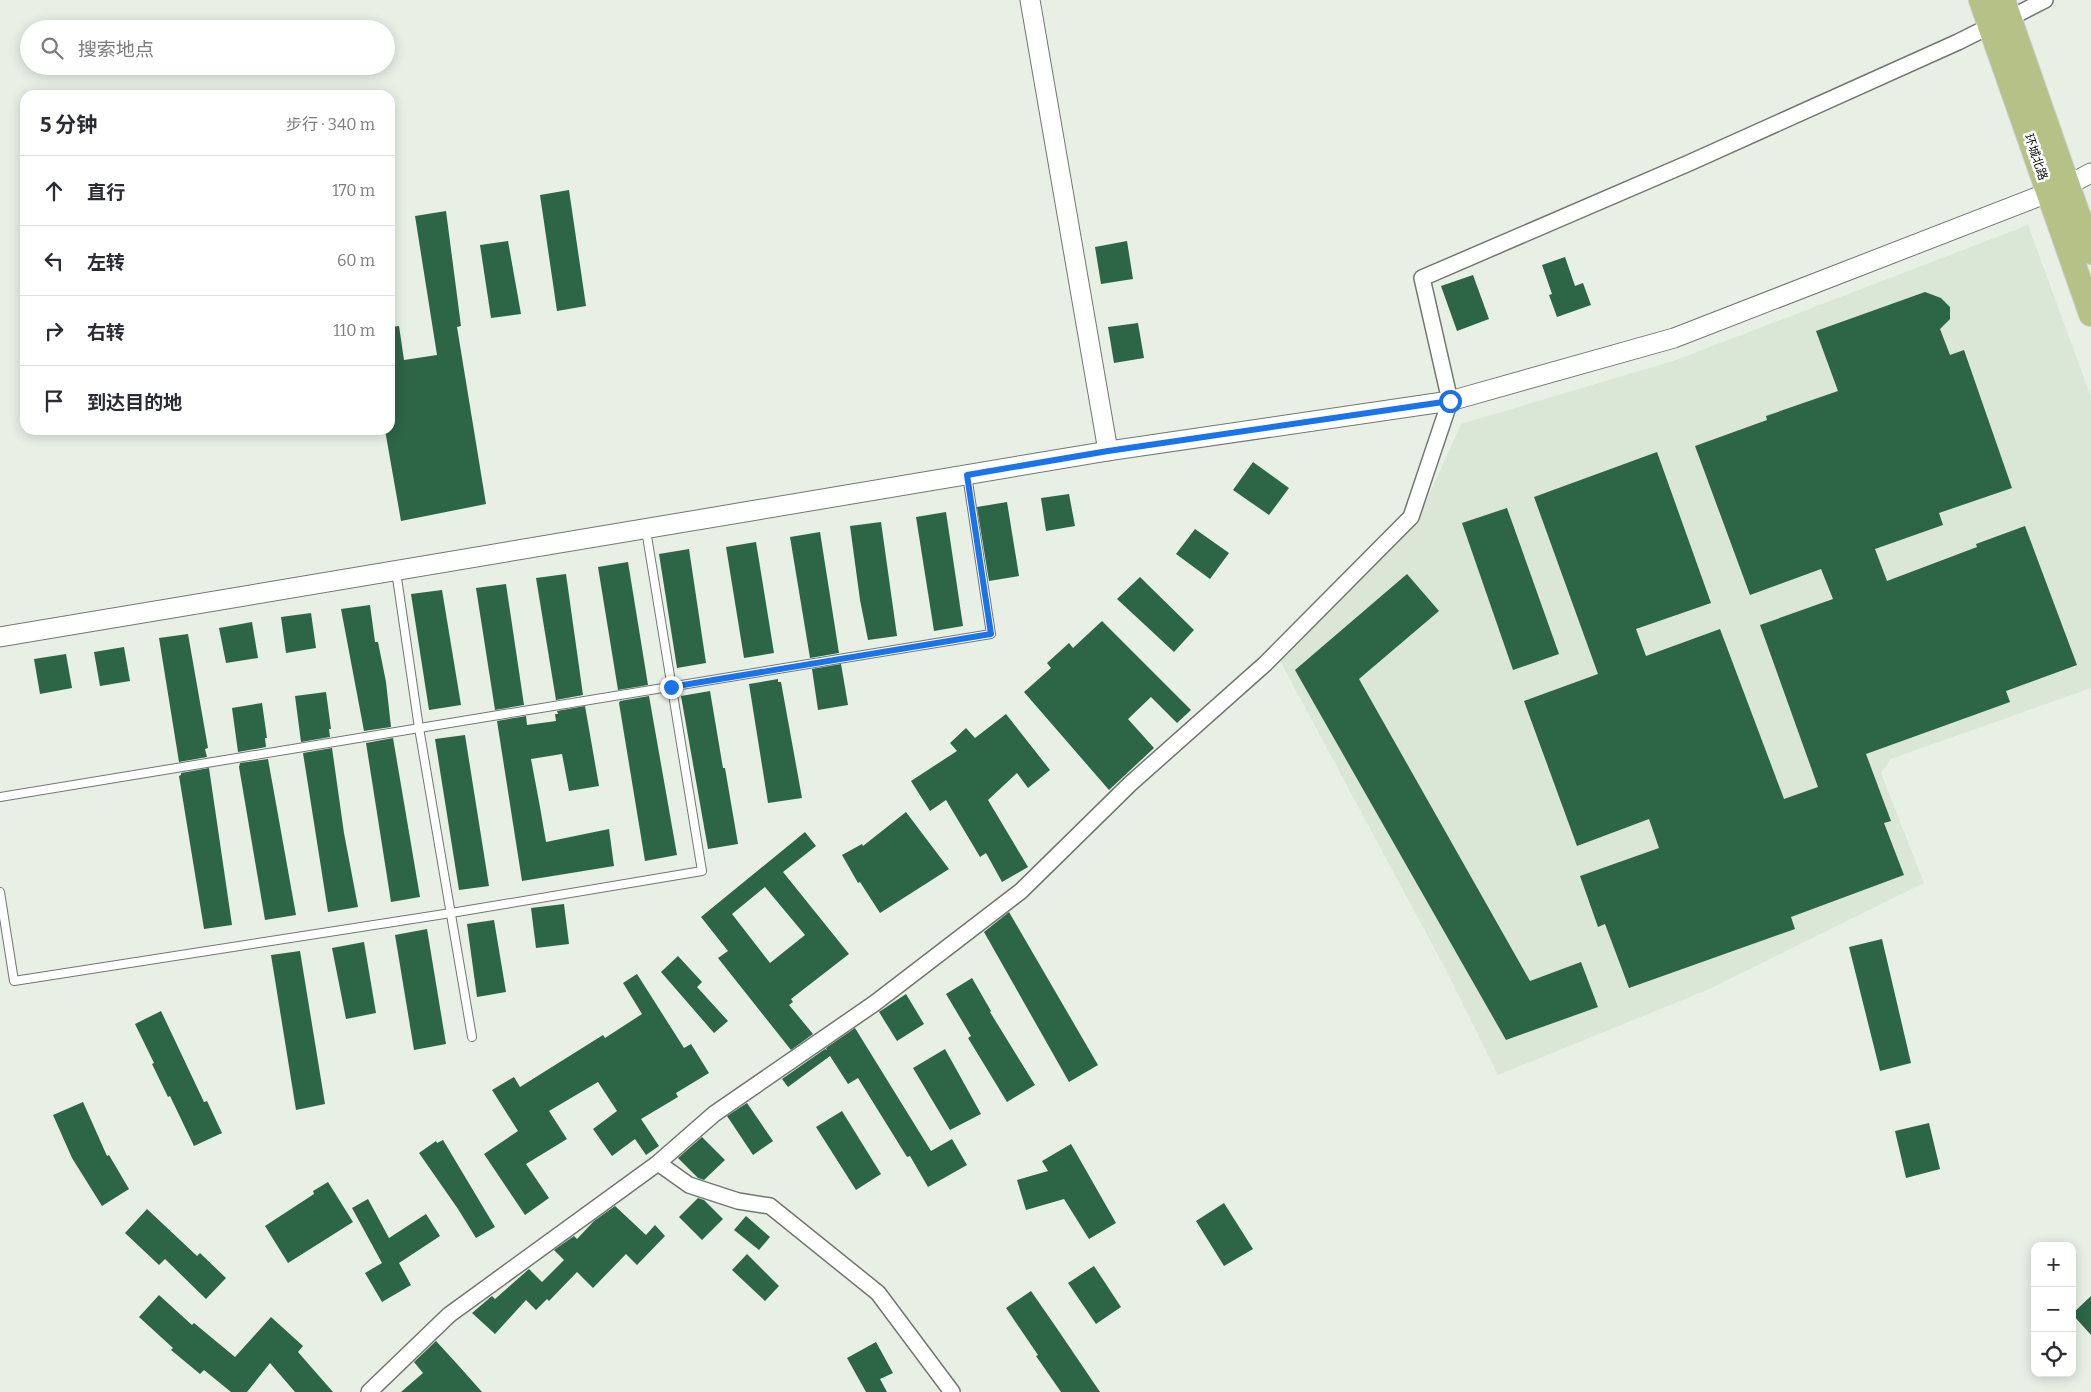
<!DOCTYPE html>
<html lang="zh">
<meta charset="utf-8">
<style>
:root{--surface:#fff;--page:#f2f2f3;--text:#2b2b33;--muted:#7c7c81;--line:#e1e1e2}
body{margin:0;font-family:Bitter,"Noto Sans SC",serif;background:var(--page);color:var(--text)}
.controls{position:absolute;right:15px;bottom:15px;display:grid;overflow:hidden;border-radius:10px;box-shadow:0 2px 12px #0003}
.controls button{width:45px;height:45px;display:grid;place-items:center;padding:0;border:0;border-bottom:1px solid var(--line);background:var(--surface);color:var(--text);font:25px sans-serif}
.stop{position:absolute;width:15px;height:15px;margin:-11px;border:4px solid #1a73e8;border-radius:50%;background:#fff}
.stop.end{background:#1a73e8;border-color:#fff;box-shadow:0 1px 5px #0008}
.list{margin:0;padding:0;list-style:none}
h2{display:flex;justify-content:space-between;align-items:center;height:65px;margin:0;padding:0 20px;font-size:21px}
h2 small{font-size:16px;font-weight:400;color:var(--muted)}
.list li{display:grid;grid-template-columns:32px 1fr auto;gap:15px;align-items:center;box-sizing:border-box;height:70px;padding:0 20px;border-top:1px solid var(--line)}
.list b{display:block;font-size:19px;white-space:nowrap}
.list em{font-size:16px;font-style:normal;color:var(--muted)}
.icon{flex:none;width:28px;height:28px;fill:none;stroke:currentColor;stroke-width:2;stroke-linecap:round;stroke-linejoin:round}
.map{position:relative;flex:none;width:2091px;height:1392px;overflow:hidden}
.search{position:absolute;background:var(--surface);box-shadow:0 2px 12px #0003;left:20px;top:20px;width:375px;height:55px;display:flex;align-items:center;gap:12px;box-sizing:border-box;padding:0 18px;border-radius:28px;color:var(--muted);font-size:19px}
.panel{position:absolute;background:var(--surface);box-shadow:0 2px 12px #0003;left:20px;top:90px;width:375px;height:345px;border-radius:15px}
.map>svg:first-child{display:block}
.built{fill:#dae6d6}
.building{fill:#2d6547;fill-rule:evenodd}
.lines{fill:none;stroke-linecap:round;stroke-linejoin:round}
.service-casing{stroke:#71776f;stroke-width:10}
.minor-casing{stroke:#71776f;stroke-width:18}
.tertiary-casing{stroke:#71776f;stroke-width:21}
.primary-casing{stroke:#cecfce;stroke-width:26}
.service{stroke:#fff;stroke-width:8}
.minor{stroke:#fff;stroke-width:15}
.tertiary{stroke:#fff;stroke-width:19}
.primary{stroke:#b5c187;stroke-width:24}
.route{stroke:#1a73e8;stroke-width:6}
.labels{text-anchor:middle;stroke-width:5;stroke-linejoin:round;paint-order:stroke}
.street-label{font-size:12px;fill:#0b0d0a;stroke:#fff}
</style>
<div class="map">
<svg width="2091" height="1392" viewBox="0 0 2091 1392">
<rect width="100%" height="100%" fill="#e8f0e6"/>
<polygon class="built" points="2028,225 2091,397 2091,688 1891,759 1881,773 1924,883 1707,990 1498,1075 1447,972 1278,657 1416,524 1461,424 1676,360"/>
<g class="building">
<polygon points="569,190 586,306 557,311 540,195"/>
<polygon points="446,211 461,326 457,327 486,504 401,521 385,430 390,430 390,327 399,326 404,360 437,355 415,216"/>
<polygon points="508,241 521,314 491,318 480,245"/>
<polygon points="1127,241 1133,279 1101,284 1095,247"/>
<polygon points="1565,257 1575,286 1583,283 1591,305 1557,317 1549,295 1552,294 1542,265"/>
<polygon points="1473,275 1489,319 1457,331 1441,286"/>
<polygon points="1925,292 1941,298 1950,307 1950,319 1940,329 1950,355 1964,350 2012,488 1939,513 1943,525 1875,549 1887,581 1977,547 1976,544 2025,526 2077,665 2006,691 2010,702 1866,754 1891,821 1884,823 1904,875 1791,917 1795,929 1629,988 1605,924 1598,927 1580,876 1659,848 1649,819 1577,846 1524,701 1598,674 1534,497 1657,452 1711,603 1636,629 1646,656 1720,629 1784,799 1818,787 1760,625 1833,599 1821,569 1750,595 1695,446 1767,420 1766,416 1838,391 1816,331"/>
<polygon points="1138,323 1144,358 1114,363 1108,327"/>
<polygon points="1253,462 1289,488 1269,515 1233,490"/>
<polygon points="1069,494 1075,526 1046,531 1041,498"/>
<polygon points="1007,502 1019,576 989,581 977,507"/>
<polygon points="1507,508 1559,654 1513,670 1462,523"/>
<polygon points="946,512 963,626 934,631 916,517"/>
<polygon points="881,522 897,636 868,640 860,600 850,526"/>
<polygon points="1195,529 1229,553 1210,579 1176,554"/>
<polygon points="820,532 839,653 810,658 790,537"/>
<polygon points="756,542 774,653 744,658 726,547"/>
<polygon points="689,549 706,663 677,668 659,554"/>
<polygon points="628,562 648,685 618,690 598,567"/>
<polygon points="566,574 583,695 556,700 536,578"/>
<polygon points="1407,574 1439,611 1359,679 1530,981 1581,962 1598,1007 1506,1040 1295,670"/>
<polygon points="1140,577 1194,630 1174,652 1117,599"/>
<polygon points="506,584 524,705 495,710 476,588"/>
<polygon points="442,590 461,705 429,710 411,594"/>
<polygon points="370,605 375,642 378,642 386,682 391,727 364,731 341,609"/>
<polygon points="311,613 316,648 286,653 281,617"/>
<polygon points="1102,621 1191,710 1177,723 1151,697 1128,719 1154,748 1109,790 1024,692 1051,668 1047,663 1069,643 1073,648"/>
<polygon points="252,622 258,658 226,663 219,628"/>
<polygon points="188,634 208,748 205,749 207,757 179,762 159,638"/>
<polygon points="124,647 130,681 100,686 94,652"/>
<polygon points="66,654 72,688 40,694 34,659"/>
<polygon points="841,664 848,705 818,710 812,669"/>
<polygon points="778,679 778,682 781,682 802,798 768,803 749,684"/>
<polygon points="710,691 723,768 725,768 738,844 708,849 681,696"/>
<polygon points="326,692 331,729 329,729 330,737 301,742 295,696"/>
<polygon points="649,696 677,855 645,861 619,703 620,701"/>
<polygon points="262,703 267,738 265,738 266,747 238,752 232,708"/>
<polygon points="585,706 599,786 569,791 562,754 531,759 540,807 546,842 609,829 614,866 522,881 497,721 526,716 527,725 556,721 555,714 558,714 557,711"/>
<polygon points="1006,714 1050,770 1028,788 1017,773 988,800 1028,867 1002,882 986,853 980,857 946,800 930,811 911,781 957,751 950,743 966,728 975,738"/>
<polygon points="465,735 489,886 459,890 435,739"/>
<polygon points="393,738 420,897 391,902 366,743"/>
<polygon points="332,748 344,833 358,907 328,912 303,753"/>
<polygon points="268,759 296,915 265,920 239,767 240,763"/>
<polygon points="209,768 232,925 204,929 179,776 181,775 181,773"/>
<polygon points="906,812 949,869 880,913 860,882 858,883 842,855 862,844 863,846"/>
<path d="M805 832 816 846 783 872 849 954 791 999 793 1002 789 1005 813 1034 791 1050 718 958 728 951 701 917ZM765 887 805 935 770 963 732 914Z"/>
<polygon points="564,904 569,944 536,948 531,908"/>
<polygon points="1009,912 1098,1065 1069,1082 984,932"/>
<polygon points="494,920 506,992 477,997 467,924"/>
<polygon points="427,929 446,1044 414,1050 395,935"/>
<polygon points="1882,939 1911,1063 1880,1071 1849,947"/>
<polygon points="364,942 376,1013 346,1019 332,948"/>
<polygon points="300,951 325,1104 296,1110 271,955"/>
<polygon points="678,956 702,982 697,987 728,1021 714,1033 661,972"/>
<polygon points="637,974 684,1048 691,1044 709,1073 676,1093 678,1097 641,1119 659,1146 646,1155 635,1139 612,1156 593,1129 617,1111 598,1082 549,1111 567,1139 526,1164 549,1198 525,1215 484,1154 518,1131 492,1090 514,1077 520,1087 603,1035 605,1038 642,1014 623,983"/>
<polygon points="972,978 991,1011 990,1012 1035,1085 1007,1102 968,1038 971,1036 946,994"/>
<polygon points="906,994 924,1024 897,1041 879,1012"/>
<polygon points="161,1011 204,1102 207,1101 222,1133 194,1146 170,1096 168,1097 152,1064 154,1063 135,1024"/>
<polygon points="855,1028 931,1151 952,1139 967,1165 928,1187 910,1156 907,1157 858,1078 848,1084 830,1056 788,1087 782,1079 825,1049 827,1050 826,1048"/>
<polygon points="945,1049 981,1114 950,1130 913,1068"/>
<polygon points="83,1102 107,1156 109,1155 129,1189 102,1206 72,1158 53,1115"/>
<polygon points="747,1103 773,1141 753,1155 727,1116"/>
<polygon points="842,1111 881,1174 856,1190 816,1127"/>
<polygon points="1929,1123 1940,1169 1906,1178 1895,1131"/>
<polygon points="702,1137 725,1160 704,1180 698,1178 678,1158"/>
<polygon points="443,1140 495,1227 476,1238 458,1209 419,1153 436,1141 437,1143"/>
<polygon points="1071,1144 1116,1223 1089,1239 1064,1199 1026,1210 1017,1180 1048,1171 1042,1161"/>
<polygon points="328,1182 353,1222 288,1263 265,1226 314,1194 313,1191"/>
<polygon points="698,1198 704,1200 723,1219 702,1240 679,1217"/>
<polygon points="368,1199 389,1238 426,1214 440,1236 399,1263 411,1285 382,1302 365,1273 382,1263 352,1208"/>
<polygon points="1224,1203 1253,1249 1224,1266 1196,1221"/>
<polygon points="615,1206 646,1235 655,1225 665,1236 637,1265 626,1254 593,1288 577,1272 549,1301 547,1299 536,1310 526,1300 495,1334 472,1313 492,1296 495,1299 529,1269 542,1282 564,1260 554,1250 574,1236 577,1239 594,1221"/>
<polygon points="147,1209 197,1256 200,1253 226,1278 206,1299 165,1259 159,1265 125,1233"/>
<polygon points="746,1216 770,1237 759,1250 734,1230"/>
<polygon points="747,1254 779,1286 765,1301 732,1270"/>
<polygon points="1094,1266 1121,1307 1096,1324 1068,1283"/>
<polygon points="1031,1291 1058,1330 1100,1392 1061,1392 1036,1356 1038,1355 1006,1308"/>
<polygon points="159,1295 192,1325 194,1323 235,1357 271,1317 303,1346 298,1352 333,1392 295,1392 270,1363 247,1392 231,1392 204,1370 200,1374 171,1350 173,1348 139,1317"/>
<polygon points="2091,1296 2091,1335 2072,1314"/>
<polygon points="436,1341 458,1365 482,1392 401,1392 423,1373 414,1362"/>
<polygon points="876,1342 893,1373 880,1379 887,1392 866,1392 847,1358"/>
</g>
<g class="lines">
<defs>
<g id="service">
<polyline points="396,571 419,728 472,1037"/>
<polyline points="0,797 991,634 967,475"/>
<polyline points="0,892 14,981 451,913 702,871 646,530"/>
</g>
<g id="minor">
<polyline points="2010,18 2045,0"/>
<polyline points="658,1163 689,1185 738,1201 770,1206 878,1293 952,1392"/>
<polyline points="369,1392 449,1315 658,1163 714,1114 875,1003 1021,891 1130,784 1265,664 1411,517 1450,401 1422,278 1689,163 1958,42 1990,26"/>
</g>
<g id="tertiary">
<polyline points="1030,0 1108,451"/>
<polyline points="0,637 1108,451 1450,401 1674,338 2068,185 2091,173"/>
</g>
<g id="primary">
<polyline points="1981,0 2091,314"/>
<polyline points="2003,0 2091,252"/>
</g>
</defs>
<use href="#service" class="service-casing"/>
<use href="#minor" class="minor-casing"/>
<use href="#tertiary" class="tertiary-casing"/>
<use href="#primary" class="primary-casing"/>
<use href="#service" class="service"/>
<use href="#minor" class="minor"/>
<use href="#tertiary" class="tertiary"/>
<use href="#primary" class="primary"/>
</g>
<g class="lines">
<polyline class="route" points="671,687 991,634 967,475 1108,451 1450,401"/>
</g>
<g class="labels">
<g class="street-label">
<text transform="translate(2036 157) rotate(71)" y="4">环城北路</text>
</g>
</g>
</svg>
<div class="controls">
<button>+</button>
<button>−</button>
<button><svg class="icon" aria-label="locate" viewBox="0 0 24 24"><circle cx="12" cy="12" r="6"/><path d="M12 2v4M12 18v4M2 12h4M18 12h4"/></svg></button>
</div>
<div class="stop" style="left:1450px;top:401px"></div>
<div class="stop end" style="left:671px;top:687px"></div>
<div class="search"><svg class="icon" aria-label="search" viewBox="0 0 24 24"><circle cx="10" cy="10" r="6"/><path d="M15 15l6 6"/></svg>搜索地点</div>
<section class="panel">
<h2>5 分钟<small>步行 · 340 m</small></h2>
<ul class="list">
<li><svg class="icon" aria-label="ahead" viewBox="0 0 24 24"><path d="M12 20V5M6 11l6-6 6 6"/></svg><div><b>直行</b></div><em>170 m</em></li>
<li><svg class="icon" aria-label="left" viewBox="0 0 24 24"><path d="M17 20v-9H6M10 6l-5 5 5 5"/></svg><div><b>左转</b></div><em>60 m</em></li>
<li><svg class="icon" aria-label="right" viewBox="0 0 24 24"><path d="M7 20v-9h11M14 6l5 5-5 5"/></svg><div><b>右转</b></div><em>110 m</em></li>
<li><svg class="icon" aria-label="arrive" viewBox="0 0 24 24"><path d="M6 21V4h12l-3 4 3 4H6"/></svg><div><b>到达目的地</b></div></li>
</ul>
</section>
</div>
